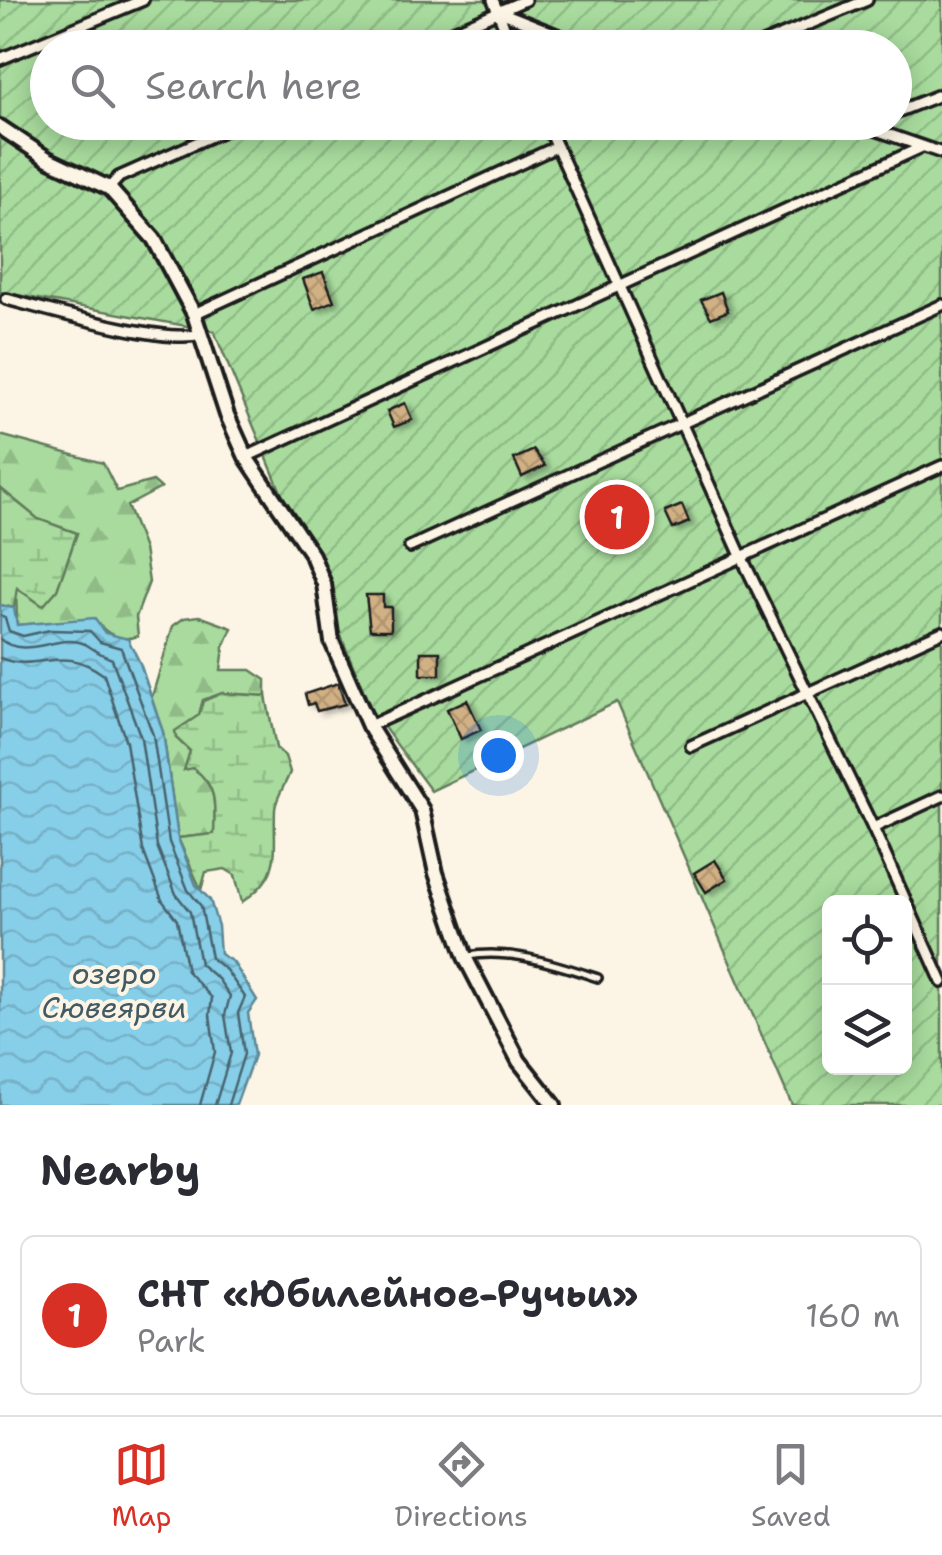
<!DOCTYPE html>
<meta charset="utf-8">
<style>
:root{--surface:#fff;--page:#f7f7f7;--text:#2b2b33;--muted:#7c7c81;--line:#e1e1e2;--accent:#d93025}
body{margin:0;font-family:"Shantell Sans",sans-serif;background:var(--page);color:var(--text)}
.controls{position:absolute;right:30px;bottom:30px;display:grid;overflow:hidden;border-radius:15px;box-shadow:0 5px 25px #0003}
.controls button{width:90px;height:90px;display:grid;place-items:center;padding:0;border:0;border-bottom:2px solid var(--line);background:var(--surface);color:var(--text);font:50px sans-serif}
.you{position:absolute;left:498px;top:755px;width:35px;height:35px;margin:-25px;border:8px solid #fff;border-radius:50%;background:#1a73e8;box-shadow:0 0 0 15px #1a73e833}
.badge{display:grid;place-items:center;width:65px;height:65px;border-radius:50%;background:var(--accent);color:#fff;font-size:32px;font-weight:700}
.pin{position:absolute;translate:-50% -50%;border:5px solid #fff;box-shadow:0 2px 10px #0006}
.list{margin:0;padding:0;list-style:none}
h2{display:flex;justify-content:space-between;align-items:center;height:130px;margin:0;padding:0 40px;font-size:42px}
h2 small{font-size:32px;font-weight:400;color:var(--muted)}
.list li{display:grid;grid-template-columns:65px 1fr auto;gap:30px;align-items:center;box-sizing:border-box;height:160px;margin:0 20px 20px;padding:0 20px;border:2px solid var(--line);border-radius:15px}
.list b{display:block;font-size:38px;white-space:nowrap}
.list p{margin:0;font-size:32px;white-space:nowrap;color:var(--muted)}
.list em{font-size:32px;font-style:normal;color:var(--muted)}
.icon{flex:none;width:55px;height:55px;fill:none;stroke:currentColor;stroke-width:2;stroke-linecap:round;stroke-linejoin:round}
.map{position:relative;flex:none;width:942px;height:1105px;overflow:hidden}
.search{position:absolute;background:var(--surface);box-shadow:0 5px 25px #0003;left:30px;right:30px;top:30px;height:110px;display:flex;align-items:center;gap:25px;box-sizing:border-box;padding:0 35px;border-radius:55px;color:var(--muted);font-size:38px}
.sheet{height:310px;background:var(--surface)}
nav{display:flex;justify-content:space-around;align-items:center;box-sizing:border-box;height:140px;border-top:2px solid var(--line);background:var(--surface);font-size:28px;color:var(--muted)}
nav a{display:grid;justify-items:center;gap:5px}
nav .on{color:var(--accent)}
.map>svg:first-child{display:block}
.forest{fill:url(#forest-firs);stroke:#627c5c;stroke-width:2.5}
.wetland{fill:url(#wetland-marsh);stroke:#627c5c;stroke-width:2.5}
.garden{fill:url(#garden-furrows);stroke:#627c5c;stroke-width:2.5;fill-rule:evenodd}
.water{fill:url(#water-waves);stroke:#5c8796;stroke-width:2.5}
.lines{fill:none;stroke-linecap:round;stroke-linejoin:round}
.shore{stroke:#47636e;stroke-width:2.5}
.building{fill:url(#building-cross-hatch);stroke:#1c1c1c;stroke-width:2.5;filter:url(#shadow)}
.lane-casing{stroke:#1c1c1c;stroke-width:12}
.street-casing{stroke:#1c1c1c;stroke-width:16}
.secondary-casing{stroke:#1c1c1c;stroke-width:20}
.lane{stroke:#fcf5e5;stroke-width:5}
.street{stroke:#fcf5e5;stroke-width:9}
.secondary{stroke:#fcf5e5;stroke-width:12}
.labels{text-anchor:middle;stroke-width:8;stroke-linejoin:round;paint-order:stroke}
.water-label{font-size:30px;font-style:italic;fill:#415a63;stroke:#fcf5e5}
</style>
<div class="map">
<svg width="942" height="1105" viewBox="0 0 942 1105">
<defs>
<pattern id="forest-firs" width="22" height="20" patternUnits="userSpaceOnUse" patternTransform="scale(2.5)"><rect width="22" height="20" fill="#a8db9d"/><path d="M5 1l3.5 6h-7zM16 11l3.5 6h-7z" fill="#90bb87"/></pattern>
<pattern id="wetland-marsh" width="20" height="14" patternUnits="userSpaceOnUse" patternTransform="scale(2.5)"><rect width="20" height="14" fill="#a8db9d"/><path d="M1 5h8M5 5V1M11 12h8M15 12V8" fill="none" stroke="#90bb87"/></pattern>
<pattern id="garden-furrows" width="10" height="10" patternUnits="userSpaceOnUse" patternTransform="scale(2.5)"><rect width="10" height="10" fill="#a8db9d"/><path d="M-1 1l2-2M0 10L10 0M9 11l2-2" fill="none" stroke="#90bb87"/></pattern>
<pattern id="water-waves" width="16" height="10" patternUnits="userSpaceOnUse" patternTransform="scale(2.5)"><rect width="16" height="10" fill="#87cee8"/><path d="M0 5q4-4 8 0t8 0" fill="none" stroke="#74b0c6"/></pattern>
<pattern id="building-cross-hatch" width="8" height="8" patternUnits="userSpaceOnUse" patternTransform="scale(2.5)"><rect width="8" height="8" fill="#d1b084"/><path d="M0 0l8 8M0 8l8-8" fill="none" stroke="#b39771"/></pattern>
<filter id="shadow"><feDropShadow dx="5.5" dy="3" stdDeviation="2.5" flood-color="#0004"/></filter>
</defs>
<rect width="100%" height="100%" fill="#fcf5e5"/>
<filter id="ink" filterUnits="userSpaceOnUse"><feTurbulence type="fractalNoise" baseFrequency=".01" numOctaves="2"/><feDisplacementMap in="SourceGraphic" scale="20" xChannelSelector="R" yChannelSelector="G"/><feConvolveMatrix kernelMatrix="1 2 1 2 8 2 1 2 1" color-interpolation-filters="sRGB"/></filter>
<g filter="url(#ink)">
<g class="forest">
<path d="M0 435 103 463 117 491 153 481 161 488 127 506 144 549 149 582 136 617 138 636C119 643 105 633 94 619L17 625 16 588 43 605 57 589 77 533 38 519 0 488Z"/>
<path d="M199 616 232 628 224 647 221 670H251L266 680V696L223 693 203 700 199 715 176 738 190 751 193 768C218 786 215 805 214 834L178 838 163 732 151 700 173 626 184 618Z"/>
</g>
<g class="wetland">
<polygon points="0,488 38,519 77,533 57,590 43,606 17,588 14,608 0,605"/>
<path d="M222 693 266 696 276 748 285 756 290 772C286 784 276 797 275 809 273 852 284 874 242 902L235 875 225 869 206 872 201 890 178 838 214 834C215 805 218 786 193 768L184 770 190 751 176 738 175 731 199 715 203 701Z"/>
</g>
<path class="garden" d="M0 0H942V1105H792L617 702 431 791 372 711 214 331 0 292ZM48 48H894V122H48ZM830 902H904V1068H830Z"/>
<polygon class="water" points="0,605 14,608 17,625 94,618 105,633 128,639 140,663 163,732 178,838 196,885 210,900 218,926 220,954 233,962 257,1000 248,1013 254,1055 236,1105 0,1105"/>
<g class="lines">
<g class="shore">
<polyline points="0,615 5,618 9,631 23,636 50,630 90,631 100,642 121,648 153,735 169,842 188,890 201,906 211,958 226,970 245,997 238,1013 244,1054 228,1105"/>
<path d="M0 639C26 661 59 632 85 644 94 649 101 655 112 659L141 738 157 846 176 894 190 912 200 964 218 979 230 996 225 1015 231 1053 215 1105"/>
<path d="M0 658C39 674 60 642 104 675L126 742 143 850 162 900 177 920 187 971 212 998 210 1015 215 1052 200 1105"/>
</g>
</g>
<g class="building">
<polygon points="323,272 334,301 314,309 303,279"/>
<polygon points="721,292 728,311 711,318 701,300"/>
<polygon points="405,403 412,420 394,427 387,411"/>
<polygon points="534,450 545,466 522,477 514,459"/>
<polygon points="682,505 689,522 673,529 665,512"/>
<polygon points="366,595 383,595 383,607 391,607 391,630 370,630"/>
<rect x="421" y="652" width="19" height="23"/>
<polygon points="338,683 345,704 317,711 314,703 308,705 305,694"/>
<polygon points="467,700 481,730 461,739 447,709"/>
<polygon points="715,860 727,879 706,892 694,873"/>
</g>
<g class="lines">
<defs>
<path id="lane" d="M468 956C510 948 558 965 598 978"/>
<g id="street">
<polyline points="493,0 513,48"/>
<polyline points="498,11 591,48"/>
<polyline points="415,48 525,0"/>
<polyline points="751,48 867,0"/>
<polyline points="0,59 143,0"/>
<polyline points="894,113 942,94"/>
<polyline points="546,122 742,558 873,828 942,982"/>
<polyline points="853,122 942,153"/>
<polyline points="109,188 119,177 243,122"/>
<path d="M6 299C45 309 167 345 200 334"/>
<polyline points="194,314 556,147"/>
<polyline points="246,457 922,147"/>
<polyline points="410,547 942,305"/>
<polyline points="369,726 942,466"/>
<polyline points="691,746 942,632"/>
<polyline points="873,828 942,796"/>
</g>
<polyline id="secondary" points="0,127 48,159 109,188 154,239 194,314 227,415 246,457 312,555 324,584 332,642 369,726 422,810 436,873 465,957 519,1061 554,1105"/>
</defs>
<use href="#lane" class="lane-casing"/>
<use href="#street" class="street-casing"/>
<use href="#secondary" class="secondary-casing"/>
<use href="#lane" class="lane"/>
<use href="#street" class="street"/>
<use href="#secondary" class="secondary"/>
</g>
</g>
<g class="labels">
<g class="water-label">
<text x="114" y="984">озеро<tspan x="114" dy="34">Сювеярви</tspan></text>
</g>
</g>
</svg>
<div class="controls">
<button><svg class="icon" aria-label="locate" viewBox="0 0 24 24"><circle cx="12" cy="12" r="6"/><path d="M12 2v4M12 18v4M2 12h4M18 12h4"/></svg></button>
<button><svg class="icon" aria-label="layers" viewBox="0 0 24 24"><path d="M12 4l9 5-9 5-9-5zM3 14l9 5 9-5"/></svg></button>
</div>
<div class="you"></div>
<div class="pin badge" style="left:617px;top:517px">1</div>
<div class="search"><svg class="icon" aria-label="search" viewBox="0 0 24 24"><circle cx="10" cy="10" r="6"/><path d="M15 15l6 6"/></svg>Search here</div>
</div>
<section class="sheet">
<h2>Nearby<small></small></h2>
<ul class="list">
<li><span class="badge">1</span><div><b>СНТ «Юбилейное-Ручьи»</b><p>Park</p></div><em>160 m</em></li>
</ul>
</section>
<nav>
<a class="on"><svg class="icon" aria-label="map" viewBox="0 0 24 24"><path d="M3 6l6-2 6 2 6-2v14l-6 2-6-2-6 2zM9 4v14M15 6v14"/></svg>Map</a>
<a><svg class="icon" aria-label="directions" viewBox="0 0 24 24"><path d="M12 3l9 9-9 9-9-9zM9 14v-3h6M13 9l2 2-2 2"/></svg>Directions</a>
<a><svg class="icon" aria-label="saved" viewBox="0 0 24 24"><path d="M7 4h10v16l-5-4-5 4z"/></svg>Saved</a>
</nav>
